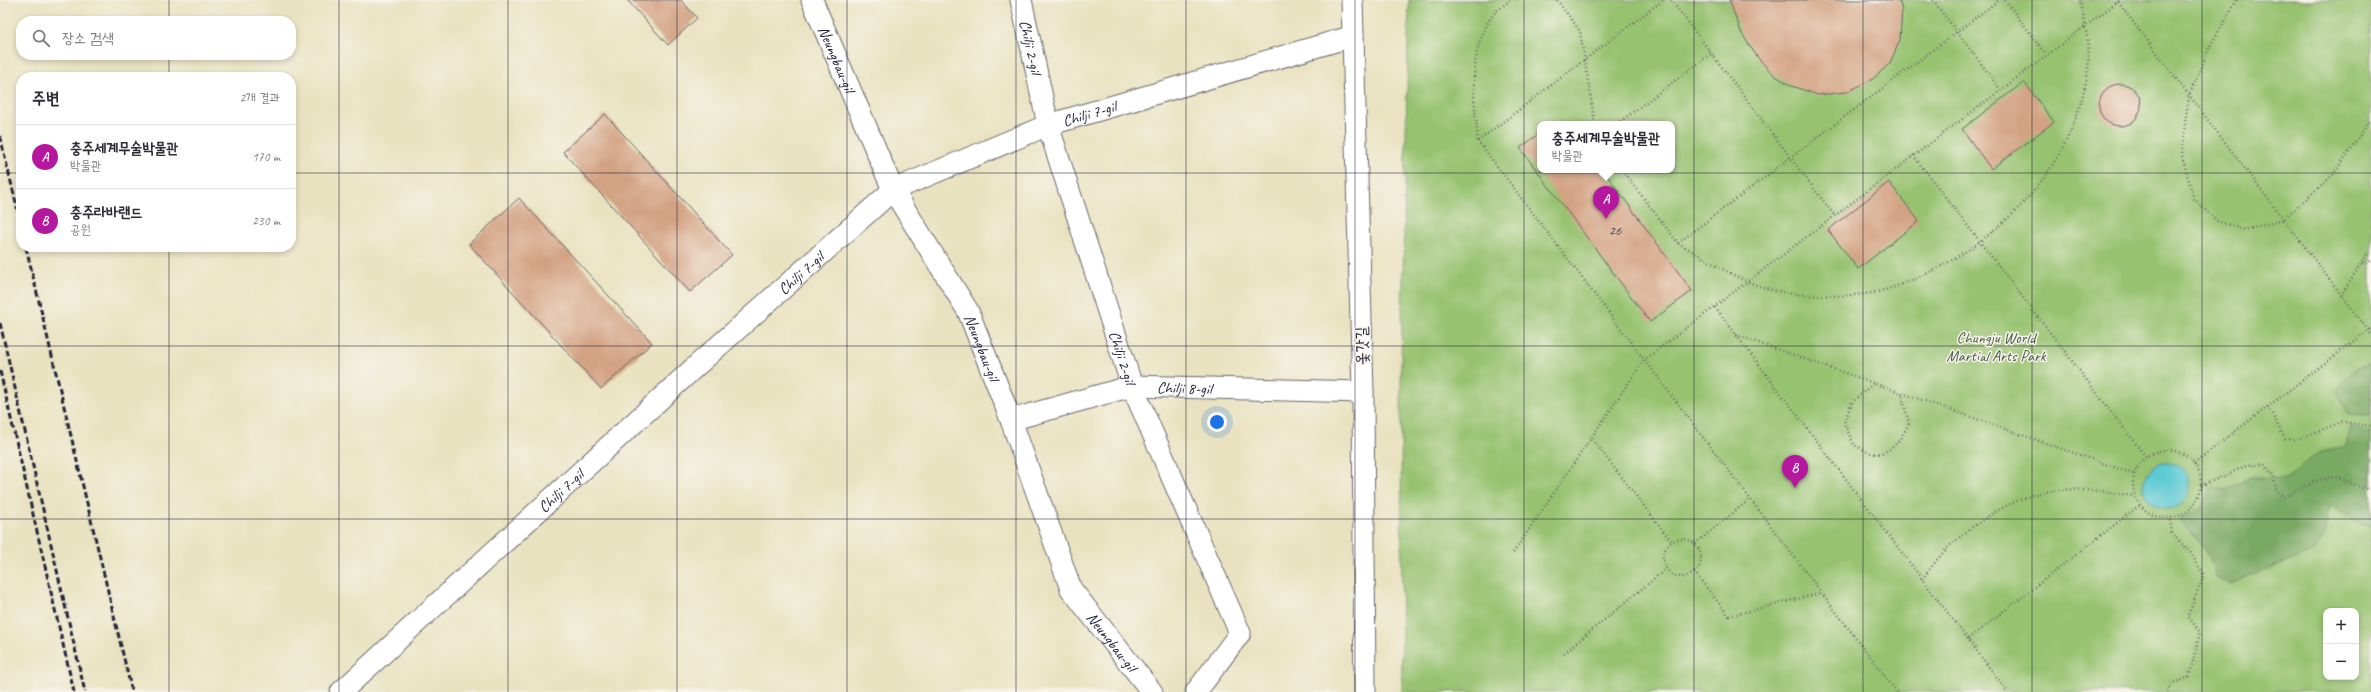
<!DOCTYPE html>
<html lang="ko">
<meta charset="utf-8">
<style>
:root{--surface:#fff;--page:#f7f7f7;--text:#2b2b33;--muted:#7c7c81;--line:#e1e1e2;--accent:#b5179e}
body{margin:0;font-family:Caveat,"Poor Story",sans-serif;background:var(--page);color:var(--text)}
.controls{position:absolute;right:12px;bottom:12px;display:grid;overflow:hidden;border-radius:8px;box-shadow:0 2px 6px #0003}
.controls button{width:36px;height:36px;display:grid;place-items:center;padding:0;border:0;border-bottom:1px solid var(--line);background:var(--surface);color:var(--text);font:20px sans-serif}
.you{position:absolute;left:1217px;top:422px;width:14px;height:14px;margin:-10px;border:3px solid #fff;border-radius:50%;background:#1a73e8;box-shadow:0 0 0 6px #1a73e833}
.badge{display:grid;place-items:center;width:26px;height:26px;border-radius:50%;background:var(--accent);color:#fff;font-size:13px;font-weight:700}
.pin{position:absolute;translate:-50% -33px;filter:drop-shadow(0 1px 2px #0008)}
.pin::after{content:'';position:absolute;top:21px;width:14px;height:12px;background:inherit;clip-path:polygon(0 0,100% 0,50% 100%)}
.popup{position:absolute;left:1537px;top:121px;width:138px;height:52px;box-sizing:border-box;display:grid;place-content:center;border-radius:8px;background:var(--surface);filter:drop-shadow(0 1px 3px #0005);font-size:13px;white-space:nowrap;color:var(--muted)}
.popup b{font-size:15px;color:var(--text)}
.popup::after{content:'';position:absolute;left:50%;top:100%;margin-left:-8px;border:8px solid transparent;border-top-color:var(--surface)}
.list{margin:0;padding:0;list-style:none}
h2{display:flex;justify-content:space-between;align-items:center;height:52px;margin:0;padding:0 16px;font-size:17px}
h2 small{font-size:13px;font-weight:400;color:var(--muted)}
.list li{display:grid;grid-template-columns:26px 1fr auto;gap:12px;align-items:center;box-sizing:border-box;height:64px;padding:0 16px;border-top:1px solid var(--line)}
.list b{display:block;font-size:15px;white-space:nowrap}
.list p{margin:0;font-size:13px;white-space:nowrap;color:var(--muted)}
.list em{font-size:13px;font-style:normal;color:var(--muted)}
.icon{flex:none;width:22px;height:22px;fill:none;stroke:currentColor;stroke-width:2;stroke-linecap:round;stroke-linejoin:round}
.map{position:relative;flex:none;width:2371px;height:692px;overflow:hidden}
.search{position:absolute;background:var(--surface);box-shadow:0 2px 6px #0003;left:16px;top:16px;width:280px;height:44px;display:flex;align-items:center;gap:10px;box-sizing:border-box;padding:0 14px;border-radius:16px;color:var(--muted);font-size:15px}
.panel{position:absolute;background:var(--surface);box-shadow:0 2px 6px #0003;left:16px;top:72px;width:280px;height:180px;border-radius:16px}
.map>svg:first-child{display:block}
.green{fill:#97c371;stroke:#5c7256;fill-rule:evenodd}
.forest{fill:#79a963;stroke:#4e664f}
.water{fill:#5dcad4;stroke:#407688}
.building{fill:#d3a283}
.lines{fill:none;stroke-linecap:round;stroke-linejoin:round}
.minor-casing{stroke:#68656a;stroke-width:23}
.path{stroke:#68656a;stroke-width:2.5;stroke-dasharray:1 3;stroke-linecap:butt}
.minor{stroke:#fff;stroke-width:21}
.rail{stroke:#22223b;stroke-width:3;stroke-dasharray:6 3;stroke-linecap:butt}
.grid{fill:none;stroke:#22223b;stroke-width:1;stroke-opacity:0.55}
.labels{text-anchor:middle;stroke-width:3;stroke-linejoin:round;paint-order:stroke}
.number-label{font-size:14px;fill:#4e424d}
.street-label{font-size:16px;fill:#22223b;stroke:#f7f3e8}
.park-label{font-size:16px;fill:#4b5a4e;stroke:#f7f3e8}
</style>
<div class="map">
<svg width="2371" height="692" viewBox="0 0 2371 692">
<rect width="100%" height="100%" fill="#f7f3e8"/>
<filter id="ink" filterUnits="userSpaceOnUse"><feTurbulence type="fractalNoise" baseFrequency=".025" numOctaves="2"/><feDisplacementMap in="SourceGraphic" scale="8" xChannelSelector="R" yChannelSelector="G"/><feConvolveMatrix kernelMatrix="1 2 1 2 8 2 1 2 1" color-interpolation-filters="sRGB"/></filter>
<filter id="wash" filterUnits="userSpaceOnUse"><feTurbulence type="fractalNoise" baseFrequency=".012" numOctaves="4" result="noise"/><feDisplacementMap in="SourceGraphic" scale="16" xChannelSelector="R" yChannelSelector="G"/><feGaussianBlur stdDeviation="0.9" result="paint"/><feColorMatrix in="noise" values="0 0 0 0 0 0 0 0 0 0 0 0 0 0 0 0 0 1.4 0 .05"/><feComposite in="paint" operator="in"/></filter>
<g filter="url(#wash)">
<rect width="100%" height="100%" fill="#e9e2c0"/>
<path class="green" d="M1409 0H2371V692H1402L1401 367ZM1540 124H1672V170H1540ZM2326 611H2356V677H2326Z"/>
<g class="forest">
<path d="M2371 364V416L2348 415 2337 391C2343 376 2355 367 2371 364Z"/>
<path d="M2351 428 2371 433V526L2362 525 2330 505 2323 538 2311 554 2279 564 2231 584 2216 578C2212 554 2195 536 2179 519L2199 509 2213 488 2226 490 2252 476 2265 479 2287 478 2317 453 2345 447Z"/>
</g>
<circle class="water" cx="2167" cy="486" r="23"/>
<g id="blocks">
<g class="building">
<polygon points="627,0 681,0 697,18 668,45"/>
<polygon points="1729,0 1899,0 1902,10 1900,40 1890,63 1873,79 1847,92 1818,95 1792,86 1774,75 1758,58 1742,34"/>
<polygon points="2024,82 2054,122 1991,169 1962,129"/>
<circle cx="2120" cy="105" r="21"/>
<polygon points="605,114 732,255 690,292 563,152"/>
<polygon points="1540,133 1540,170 1603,170 1692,291 1650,322 1520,148"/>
<polygon points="1889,182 1919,221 1858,269 1828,230"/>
<polygon points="519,198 652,343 601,389 469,244"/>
</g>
</g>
</g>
<g filter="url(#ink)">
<use href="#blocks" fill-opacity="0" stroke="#68656a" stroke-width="1"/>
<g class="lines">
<defs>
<g id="minor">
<path id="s1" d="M812 0 893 190 968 311 1011 420 1071 589 1152 692"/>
<path id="s2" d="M1021 0 1048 125 1132 386 1240 633 1196 692"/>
<polyline points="1352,0 1363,392 1365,692"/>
<path id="s3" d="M1011 420 1132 386 1363 392"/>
<path id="s4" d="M341 692 695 367 893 190 1048 125 1353 36"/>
</g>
</defs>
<use href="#minor" class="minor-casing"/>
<g class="path">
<polyline points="1557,0 1580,31 1595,124"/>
<polyline points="1663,0 1478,141 1897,692"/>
<polyline points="1671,0 1834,215"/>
<polyline points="1933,0 2000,89"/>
<polyline points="2005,0 2046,54"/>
<polyline points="2237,0 2211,44 2189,96 2185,123 2182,156 2194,199 2217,221 2245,230 2282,220 2333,175 2371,119"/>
<polyline points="2118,2 2371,334"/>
<polyline points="1617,124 1712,53"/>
<path d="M1478 141C1474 99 1467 53 1492 16 1496 10 1505 5 1510 0"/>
<polyline points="1913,155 2146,457"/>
<polyline points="1622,170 1678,243 1999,0"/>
<path d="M1678 243C1710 261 1745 286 1782 292 1810 297 1861 298 1888 289 1986 257 2074 175 2088 69 2091 48 2084 21 2080 0"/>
<polyline points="2362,264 2371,261"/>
<polyline points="2341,296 2371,248"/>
<polyline points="1715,307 2008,692"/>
<polyline points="1736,335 2134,474"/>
<path d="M1873 384 1852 402 1844 423 1854 445C1859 447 1866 452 1871 453 1891 457 1902 437 1909 423L1901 393"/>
<polyline points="2268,407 2285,439 2295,440 2342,422 2371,426"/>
<polyline points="1592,439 1672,542"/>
<circle cx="2167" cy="484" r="34"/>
<polyline points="2194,463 2371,328"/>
<path d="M2201 486 2246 466 2264 464 2274 476 2276 491 2284 497C2296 491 2326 473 2339 478 2351 482 2358 489 2371 489"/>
<circle cx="1682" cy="558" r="19"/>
<polyline points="1695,544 1750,499"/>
<polyline points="1513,553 1644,360 2120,0"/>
<polyline points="1694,572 1729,616 1821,593"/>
<path d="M1922 579C1932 567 1942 552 1954 542 1983 517 2020 493 2059 490 2084 488 2109 492 2134 496"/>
<polyline points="1968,639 2140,505"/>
<polyline points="1564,653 1666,569"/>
<polyline points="2167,692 2170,685 2189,677 2200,632 2188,616 2204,575 2190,552 2171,533 2171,517"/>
</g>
<use href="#minor" class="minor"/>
<g class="rail">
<polyline points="0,136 21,224"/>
<polyline points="26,247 132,692"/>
<polyline points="0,323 85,692"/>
<polyline points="0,371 74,692"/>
</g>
</g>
</g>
<path class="grid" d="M169 0V21M339 0V692M508 0V692M677 0V692M847 0V692M1016 0V692M1186 0V692M1355 0V692M1524 0V692M1694 0V692M1863 0V692M2032 0V692M2202 0V692M169 55V77M0 173H21M291 173H2371M169 247V692M0 346H2371M0 519H2371"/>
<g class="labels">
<g class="number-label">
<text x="1615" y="235">26</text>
</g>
<g class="street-label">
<text dy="6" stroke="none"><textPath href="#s2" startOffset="48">Chilji 2-gil</textPath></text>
<text dy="6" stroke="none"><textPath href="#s1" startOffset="64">Neungbau-gil</textPath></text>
<text dy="6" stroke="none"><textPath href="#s4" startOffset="957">Chilji 7-gil</textPath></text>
<text dy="6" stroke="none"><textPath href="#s4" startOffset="622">Chilji 7-gil</textPath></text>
<text transform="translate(1361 346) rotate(-92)" y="6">옻갓길</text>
<text dy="6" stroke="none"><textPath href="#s1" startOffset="388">Neungbau-gil</textPath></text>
<text dy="6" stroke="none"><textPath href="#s2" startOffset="372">Chilji 2-gil</textPath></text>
<text dy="6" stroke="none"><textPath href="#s3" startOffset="178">Chilji 8-gil</textPath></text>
<text dy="6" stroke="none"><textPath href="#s4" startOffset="298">Chilji 7-gil</textPath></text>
<text dy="6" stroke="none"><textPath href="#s1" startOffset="712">Neungbau-gil</textPath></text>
</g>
<g class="park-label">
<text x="1996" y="343">Chungju World<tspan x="1996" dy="18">Martial Arts Park</tspan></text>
</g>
</g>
</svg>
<div class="controls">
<button>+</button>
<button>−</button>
</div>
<div class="you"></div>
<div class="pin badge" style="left:1606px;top:219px">A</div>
<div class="popup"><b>충주세계무술박물관</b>박물관</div>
<div class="pin badge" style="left:1795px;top:488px">B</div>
<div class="search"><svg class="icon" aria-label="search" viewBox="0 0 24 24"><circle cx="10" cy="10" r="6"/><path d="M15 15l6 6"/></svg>장소 검색</div>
<section class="panel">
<h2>주변<small>2개 결과</small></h2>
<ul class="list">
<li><span class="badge">A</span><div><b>충주세계무술박물관</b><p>박물관</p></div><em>170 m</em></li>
<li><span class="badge">B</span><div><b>충주라바랜드</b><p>공원</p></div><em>230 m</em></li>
</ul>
</section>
</div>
